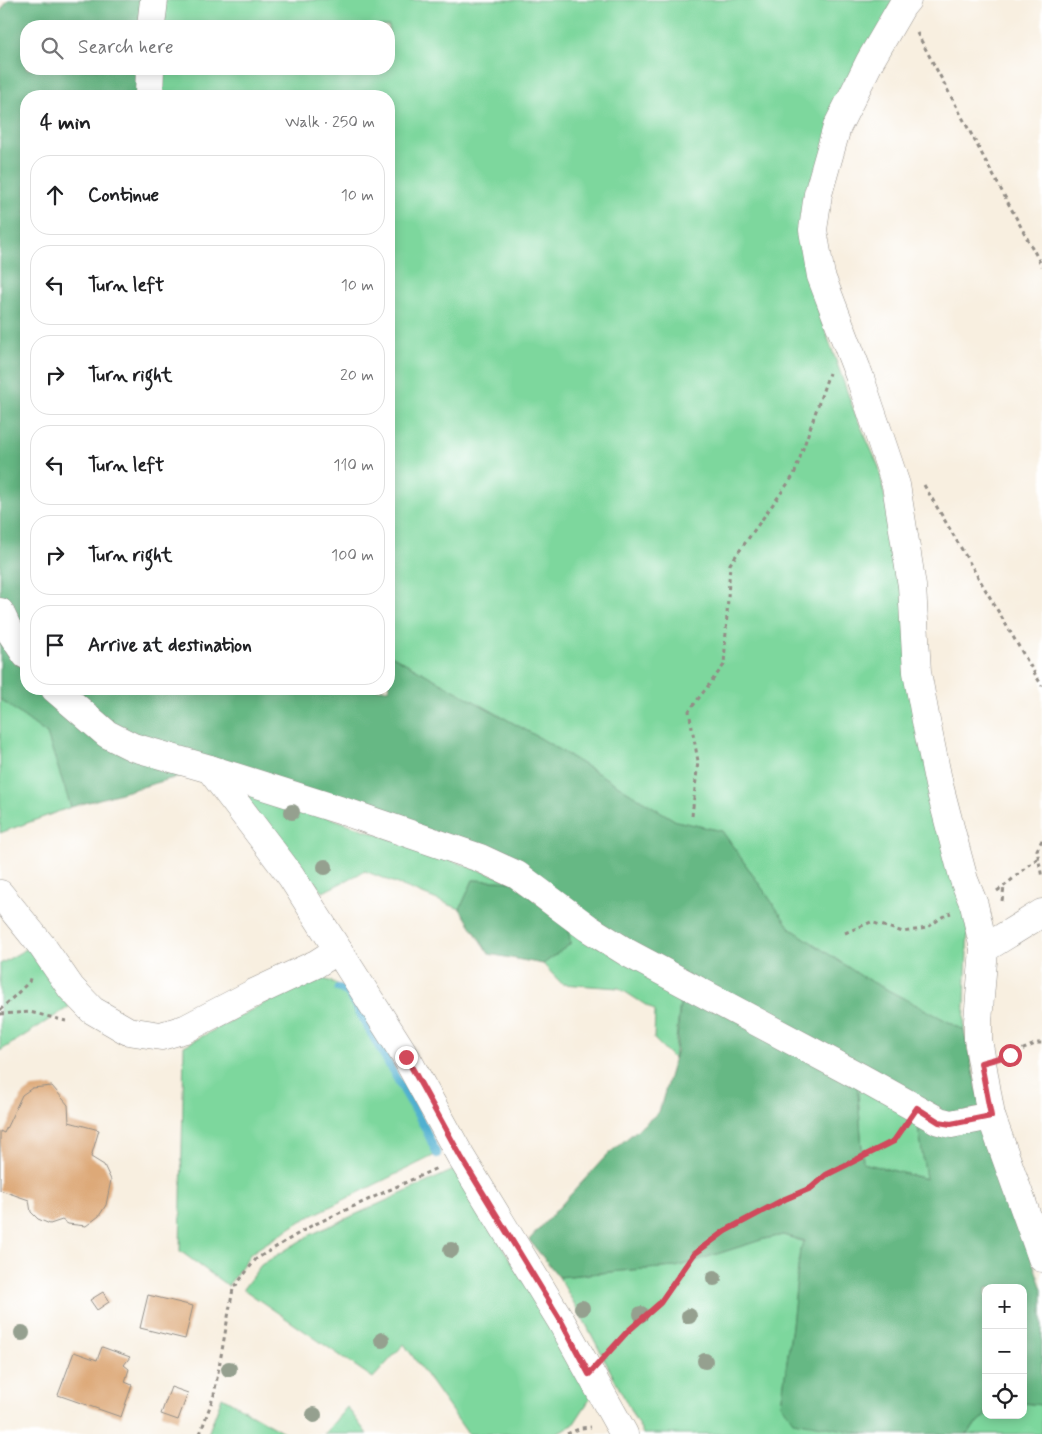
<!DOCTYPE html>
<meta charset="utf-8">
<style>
:root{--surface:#fff;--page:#f6f6f6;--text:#202124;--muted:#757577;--line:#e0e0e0}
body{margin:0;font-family:Mynerve,sans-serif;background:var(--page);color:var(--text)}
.controls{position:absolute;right:15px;bottom:15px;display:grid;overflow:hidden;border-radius:10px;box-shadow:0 2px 12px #0003}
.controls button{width:45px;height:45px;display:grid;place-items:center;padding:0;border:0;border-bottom:1px solid var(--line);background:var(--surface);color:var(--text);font:25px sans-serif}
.stop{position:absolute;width:15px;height:15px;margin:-11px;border:4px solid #d1495b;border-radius:50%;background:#fff}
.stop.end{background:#d1495b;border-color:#fff;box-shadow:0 1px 5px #0008}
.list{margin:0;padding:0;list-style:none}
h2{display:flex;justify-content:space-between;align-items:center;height:65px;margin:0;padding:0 20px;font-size:21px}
h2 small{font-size:16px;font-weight:400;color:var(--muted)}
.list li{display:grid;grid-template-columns:32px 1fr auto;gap:15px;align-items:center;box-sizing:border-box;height:80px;margin:0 10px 10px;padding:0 10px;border:1px solid var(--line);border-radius:20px}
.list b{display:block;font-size:19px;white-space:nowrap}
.list em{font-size:16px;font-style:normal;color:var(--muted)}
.icon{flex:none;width:28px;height:28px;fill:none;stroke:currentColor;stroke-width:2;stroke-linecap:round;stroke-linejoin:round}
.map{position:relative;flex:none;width:1042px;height:1434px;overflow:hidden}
.search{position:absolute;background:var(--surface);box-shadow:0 2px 12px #0003;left:20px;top:20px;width:375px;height:55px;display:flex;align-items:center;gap:12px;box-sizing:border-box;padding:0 18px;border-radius:20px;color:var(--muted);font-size:19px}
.panel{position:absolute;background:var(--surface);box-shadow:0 2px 12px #0003;left:20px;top:90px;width:375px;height:605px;border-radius:20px}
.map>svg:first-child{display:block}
.green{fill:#7dd79d;stroke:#548164}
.forest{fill:#66b884;stroke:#487258}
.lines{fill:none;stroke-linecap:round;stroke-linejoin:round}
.stream{stroke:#51b0d0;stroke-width:8}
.building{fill:#dda978}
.street-casing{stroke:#928d86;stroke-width:29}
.path{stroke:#928d86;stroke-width:3;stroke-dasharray:4 4;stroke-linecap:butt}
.street{stroke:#fff;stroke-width:28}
.tree{fill:#95a08f}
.route{stroke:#d1495b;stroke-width:6}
</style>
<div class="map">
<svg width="1042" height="1434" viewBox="0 0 1042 1434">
<rect width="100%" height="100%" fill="#fff"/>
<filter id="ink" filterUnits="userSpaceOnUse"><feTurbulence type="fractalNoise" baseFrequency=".02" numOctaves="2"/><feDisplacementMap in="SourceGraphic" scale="10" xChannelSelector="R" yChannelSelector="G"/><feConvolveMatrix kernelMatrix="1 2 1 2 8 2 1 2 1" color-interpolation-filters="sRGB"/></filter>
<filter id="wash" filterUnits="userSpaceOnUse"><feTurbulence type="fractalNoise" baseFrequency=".0096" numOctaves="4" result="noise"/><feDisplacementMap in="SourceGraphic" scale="20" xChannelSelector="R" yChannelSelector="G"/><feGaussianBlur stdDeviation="1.12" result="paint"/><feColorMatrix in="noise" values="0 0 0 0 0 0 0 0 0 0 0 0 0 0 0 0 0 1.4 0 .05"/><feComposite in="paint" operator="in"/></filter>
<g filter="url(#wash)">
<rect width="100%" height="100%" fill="#f8efe0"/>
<g class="green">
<polygon points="158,0 893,0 800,222 819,313 854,411 879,467 968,924 964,1030 861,976 790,928 722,831 676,821 540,738 389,654 389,96 158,96 158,69 389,69 389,26 158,26"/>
<polygon points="0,699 47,734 71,807 0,833"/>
<polygon points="260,793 513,882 473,880 460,909 365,871 323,892 242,796"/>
<polygon points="569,930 681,992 674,1059 654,1039 655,1011 619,988 562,984 543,964 570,944"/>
<polygon points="28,948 69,1007 0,1051 0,964"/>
<polygon points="324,979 357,992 437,1154 301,1221 251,1253 228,1286 180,1251 184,1046 287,991"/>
<polygon points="857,1081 917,1118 927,1179 863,1163"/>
<polygon points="454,1170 594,1393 573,1425 554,1434 468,1434 404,1344 373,1378 243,1289 261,1265 310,1235"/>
<polygon points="783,1235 805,1242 800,1249 792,1326 781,1404 868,1434 643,1434 588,1328 559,1277 631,1270 676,1267 764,1239"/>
<polygon points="222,1397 287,1434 208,1434"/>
<polygon points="1023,1403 1042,1405 1042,1434 966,1434 986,1415 1023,1415"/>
<polygon points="347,1407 367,1434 324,1434"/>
</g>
<g class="forest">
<polygon points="8,0 145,0 144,26 26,26 26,69 142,69 141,96 26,96 26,622 20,627 0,595 0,12"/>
<polygon points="0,629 26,676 26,689 40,689 97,741 188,774 71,807 47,734 0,699"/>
<polygon points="389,654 540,738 676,821 722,831 790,928 861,976 964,1030 981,1107 948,1117 605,932 522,870 123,737 78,696 82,689 389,689"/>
<polygon points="473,880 513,882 569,930 570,944 543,964 489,954 460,909"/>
<polygon points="681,992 857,1081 863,1163 926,1179 917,1118 986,1125 1042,1289 1042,1405 1023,1403 1023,1288 986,1288 986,1415 966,1434 868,1434 793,1421 781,1404 792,1326 800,1249 805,1241 783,1235 764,1239 676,1267 631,1270 559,1277 529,1240 607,1155 659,1112 676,1053"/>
</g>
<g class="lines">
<polyline class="stream" points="338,988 348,993 425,1128 437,1154"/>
</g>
<g id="blocks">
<g class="building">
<polygon points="52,1086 68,1105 69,1122 99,1130 91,1157 104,1165 111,1180 106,1205 99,1216 86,1226 68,1224 62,1220 50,1224 38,1219 31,1212 29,1200 0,1190 0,1131 4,1133 22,1095 32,1088"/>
<polygon points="103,1292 109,1302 97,1310 90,1300"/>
<polygon points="148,1295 193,1306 185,1339 140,1328"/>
<polygon points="102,1347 130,1357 124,1365 129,1369 125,1382 132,1385 121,1417 58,1395 74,1352 97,1360"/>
<polygon points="171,1387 188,1393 178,1420 161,1414"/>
</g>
</g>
</g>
<g filter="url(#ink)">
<use href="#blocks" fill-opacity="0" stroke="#928d86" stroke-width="1"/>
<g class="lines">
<defs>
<g id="street">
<polyline points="907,0 902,6 870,61 837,127 818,194 813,230 821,276 859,375 896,485 912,586 917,672 926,721 939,785 951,831 964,880 974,905 984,949 978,1021 978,1039 991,1116 1042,1258"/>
<polyline points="151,26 154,0"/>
<polyline points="149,96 150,69"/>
<polyline points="0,612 7,627 26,655"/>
<polyline points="55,689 107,734 133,747 210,769 349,813 480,858 517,875 588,928 628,953 860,1077 939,1121 951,1124 991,1116"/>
<polyline points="210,769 291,876 406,1057 461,1157 561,1321 624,1434"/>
<polyline points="0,894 42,946 71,988 92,1010 128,1031 161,1036 185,1029 254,993 316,964 338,950"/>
<polyline points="984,949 1042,913"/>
</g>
</defs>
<use href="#street" class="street-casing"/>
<g class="path">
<polyline points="917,33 1042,266"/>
<polyline points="924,485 1042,686"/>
<polyline points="692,816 698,761 689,711 724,665 730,564 794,475 829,373"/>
<polyline points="1042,840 1037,850 1042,878"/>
<polyline points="997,891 1004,886 1039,857"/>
<polyline points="1002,901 1004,887"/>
<polyline points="845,933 871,922 903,932 927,928 945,915 951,913"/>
<polyline points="0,1010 29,982 31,975"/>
<polyline points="0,1014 30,1012 66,1021"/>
<polyline points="1008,1056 1037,1043 1042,1043"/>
<polyline points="609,1352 627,1332 660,1303 694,1253 725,1231 785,1199 811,1188 826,1175 894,1141 902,1129"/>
<polyline points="200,1434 214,1395 233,1289 256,1259 311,1226 437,1168"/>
<polyline points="567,1434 581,1428 591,1427"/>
</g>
<use href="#street" class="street"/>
</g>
<g class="tree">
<circle cx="292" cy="812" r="8"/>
<circle cx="325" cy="867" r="8"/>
<circle cx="451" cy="1250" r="8"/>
<circle cx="714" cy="1278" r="8"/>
<circle cx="582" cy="1308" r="8"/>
<circle cx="641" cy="1314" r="8"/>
<circle cx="689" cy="1316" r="8"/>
<circle cx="22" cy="1333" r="8"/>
<circle cx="382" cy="1340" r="8"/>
<circle cx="705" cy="1361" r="8"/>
<circle cx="229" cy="1369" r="8"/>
<circle cx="314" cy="1415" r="8"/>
</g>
</g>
<g class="lines" filter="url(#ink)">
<polyline class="route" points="406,1057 461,1157 561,1321 589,1374 627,1332 660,1303 694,1254 725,1231 785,1199 811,1188 826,1175 894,1141 917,1108 939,1122 951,1124 991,1116 981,1063 1010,1055"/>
</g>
</svg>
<div class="controls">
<button>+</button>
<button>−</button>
<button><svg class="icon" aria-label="locate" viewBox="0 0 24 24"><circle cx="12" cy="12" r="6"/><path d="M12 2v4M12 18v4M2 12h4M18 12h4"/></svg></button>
</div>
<div class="stop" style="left:1010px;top:1055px"></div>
<div class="stop end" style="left:406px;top:1057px"></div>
<div class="search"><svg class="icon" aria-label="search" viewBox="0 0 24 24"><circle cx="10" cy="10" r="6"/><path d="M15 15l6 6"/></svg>Search here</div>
<section class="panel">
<h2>4 min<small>Walk · 250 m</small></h2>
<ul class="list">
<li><svg class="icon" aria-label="ahead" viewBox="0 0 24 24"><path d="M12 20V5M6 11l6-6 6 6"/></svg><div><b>Continue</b></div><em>10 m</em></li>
<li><svg class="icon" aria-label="left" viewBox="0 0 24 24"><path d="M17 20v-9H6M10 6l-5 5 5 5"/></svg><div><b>Turn left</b></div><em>10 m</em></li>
<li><svg class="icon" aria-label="right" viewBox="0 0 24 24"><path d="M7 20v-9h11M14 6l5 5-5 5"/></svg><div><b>Turn right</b></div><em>20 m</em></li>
<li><svg class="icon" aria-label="left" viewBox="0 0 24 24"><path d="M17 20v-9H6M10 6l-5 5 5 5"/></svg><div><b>Turn left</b></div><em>110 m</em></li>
<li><svg class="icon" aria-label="right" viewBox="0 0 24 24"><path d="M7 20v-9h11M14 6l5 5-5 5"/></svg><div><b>Turn right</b></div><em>100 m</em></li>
<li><svg class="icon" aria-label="arrive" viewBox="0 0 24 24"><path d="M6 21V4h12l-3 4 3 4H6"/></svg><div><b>Arrive at destination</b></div></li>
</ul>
</section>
</div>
